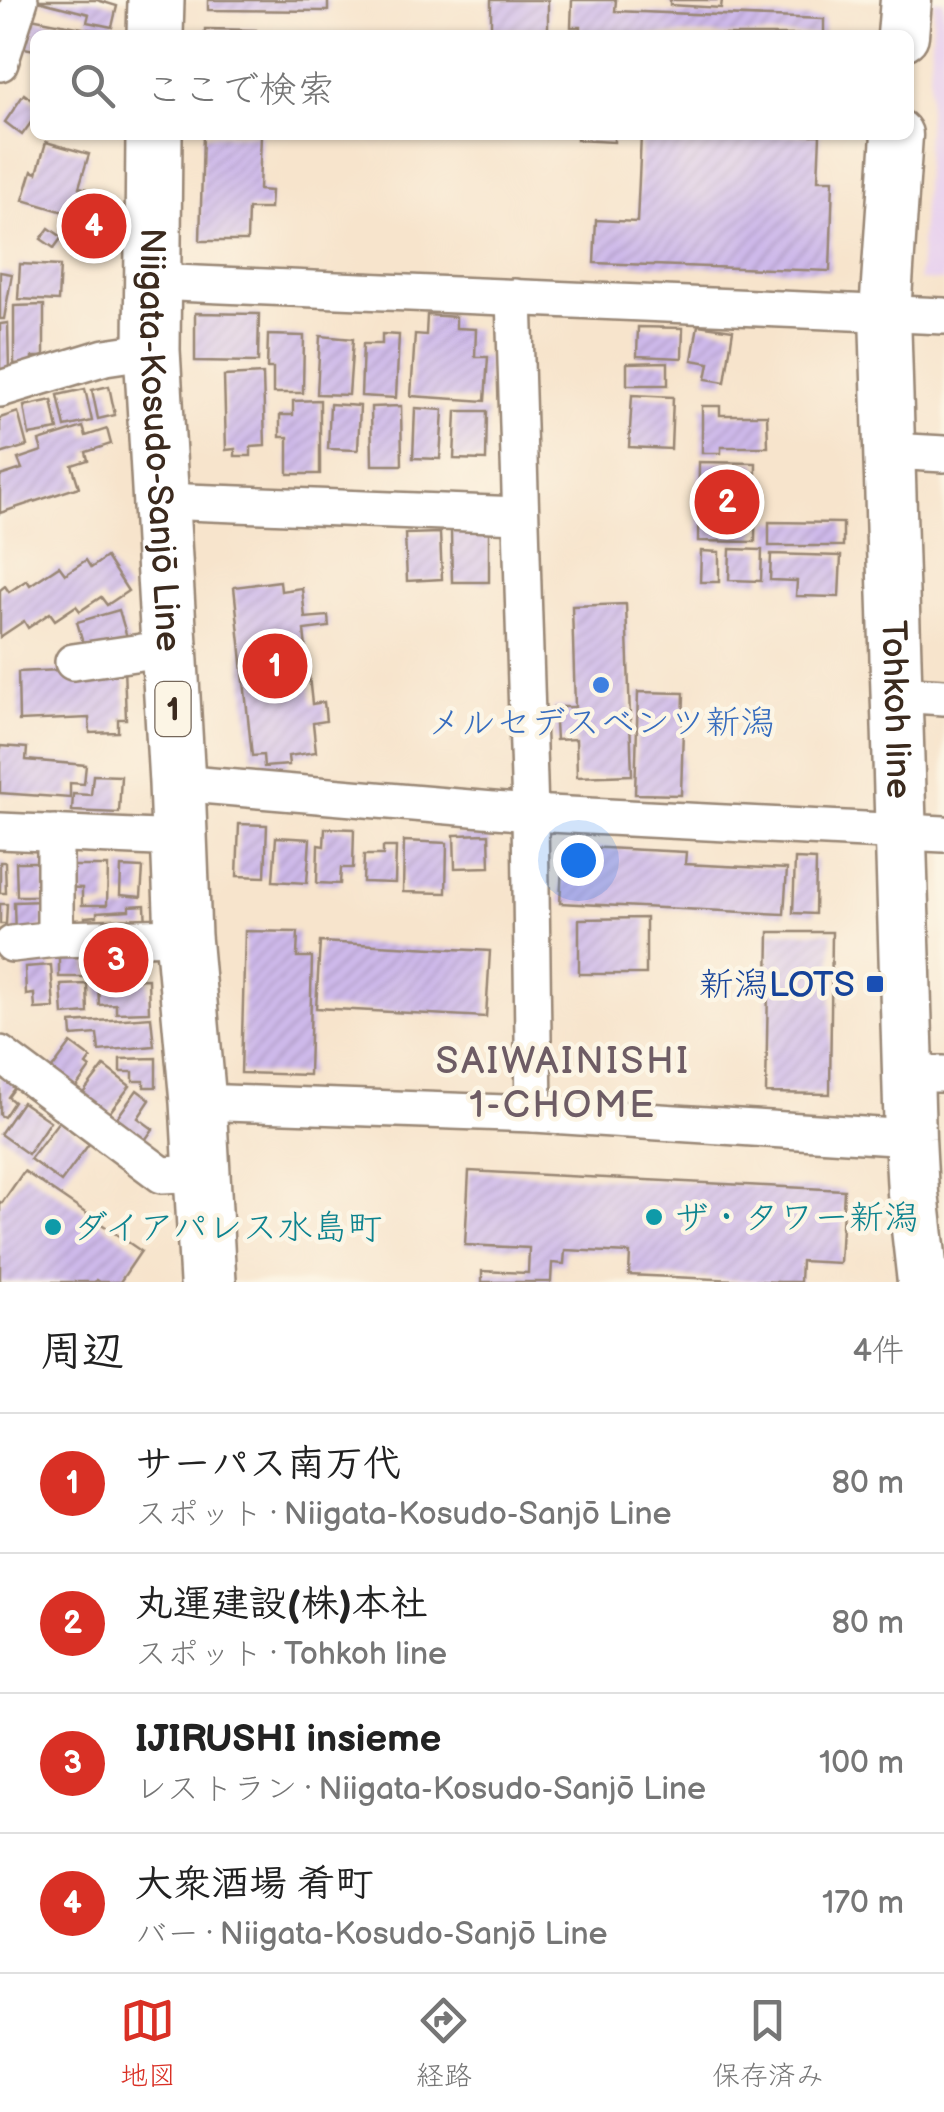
<!DOCTYPE html>
<html lang="ja">
<meta charset="utf-8">
<style>
:root{--surface:#fff;--page:#f2f2f2;--text:#222;--muted:#767676;--line:#e0e0e0;--accent:#d93025}
body{margin:0;font-family:"Balsamiq Sans","Klee One",sans-serif;background:var(--page);color:var(--text)}
.you{position:absolute;left:578px;top:860px;width:35px;height:35px;margin:-25px;border:8px solid #fff;border-radius:50%;background:#1a73e8;box-shadow:0 0 0 15px #1a73e833}
.badge{display:grid;place-items:center;width:65px;height:65px;border-radius:50%;background:var(--accent);color:#fff;font-size:32px;font-weight:700}
.pin{position:absolute;translate:-50% -50%;border:5px solid #fff;box-shadow:0 2px 10px #0006}
.list{margin:0;padding:0;list-style:none}
h2{display:flex;justify-content:space-between;align-items:center;height:130px;margin:0;padding:0 40px;font-size:42px}
h2 small{font-size:32px;font-weight:400;color:var(--muted)}
.list li{display:grid;grid-template-columns:65px 1fr auto;gap:30px;align-items:center;box-sizing:border-box;height:140px;padding:0 40px;border-top:2px solid var(--line)}
.list b{display:block;font-size:38px;white-space:nowrap}
.list p{margin:0;font-size:32px;white-space:nowrap;color:var(--muted)}
.list em{font-size:32px;font-style:normal;color:var(--muted)}
.icon{flex:none;width:55px;height:55px;fill:none;stroke:currentColor;stroke-width:2;stroke-linecap:round;stroke-linejoin:round}
.map{position:relative;flex:none;width:944px;height:1282px;overflow:hidden}
.search{position:absolute;background:var(--surface);box-shadow:0 2px 8px #0004;left:30px;right:30px;top:30px;height:110px;display:flex;align-items:center;gap:25px;box-sizing:border-box;padding:0 35px;border-radius:15px;color:var(--muted);font-size:38px}
.sheet{height:690px;background:var(--surface)}
nav{display:flex;justify-content:space-around;align-items:center;box-sizing:border-box;height:140px;border-top:2px solid var(--line);background:var(--surface);font-size:28px;color:var(--muted)}
nav a{display:grid;justify-items:center;gap:5px}
nav .on{color:var(--accent)}
.map>svg:first-child{display:block}
.built{fill:#e8d2ee}
.building{fill:url(#building-hatch)}
.lines{fill:none;stroke-linecap:round;stroke-linejoin:round}
.street-casing{stroke:#998775;stroke-width:40}
.secondary-casing{stroke:#998775;stroke-width:55}
.primary-casing{stroke:#998775;stroke-width:60}
.street{stroke:#fff;stroke-width:35}
.secondary{stroke:#fff;stroke-width:50}
.primary{stroke:#fff;stroke-width:55}
.shop-dot{fill:#3f7fe0;stroke:#fcf5e5;stroke-width:4}
.transit-dot{fill:#1a4fb4;stroke:#fcf5e5;stroke-width:4}
.culture-dot{fill:#0f9aa8;stroke:#fcf5e5;stroke-width:4}
.labels{text-anchor:middle;stroke-width:9;stroke-linejoin:round;paint-order:stroke}
.shield{fill:#fcf5e5;stroke:#75675a;stroke-width:2.5}
.shield-label{font-size:32px;font-weight:bold;fill:#3b2a1e}
.street-label{font-size:35px;fill:#3b2a1e;stroke:#fcf5e5}
.shop-label{font-size:35px;fill:#366cbe;stroke:#fcf5e5}
.transit-label{font-size:35px;fill:#164399;stroke:#fcf5e5;text-anchor:end}
.culture-label{font-size:35px;fill:#0d838f;stroke:#fcf5e5;text-anchor:start}
.neighbourhood-label{font-size:38px;letter-spacing:2.5px;fill:#6e5c65;stroke:#fcf5e5}
</style>
<div class="map">
<svg width="944" height="1282" viewBox="0 0 944 1282">
<defs>
<pattern id="building-hatch" width="6" height="6" patternUnits="userSpaceOnUse" patternTransform="scale(2.5)"><rect width="6" height="6" fill="#ceb9ea"/><path d="M-1 1l2-2M0 6l6-6M5 7l2-2" fill="none" stroke="#b29fc8"/></pattern>
</defs>
<rect width="100%" height="100%" fill="#fcf5e5"/>
<filter id="ink" filterUnits="userSpaceOnUse"><feTurbulence type="fractalNoise" baseFrequency=".01" numOctaves="2"/><feDisplacementMap in="SourceGraphic" scale="20" xChannelSelector="R" yChannelSelector="G"/><feConvolveMatrix kernelMatrix="1 2 1 2 8 2 1 2 1" color-interpolation-filters="sRGB"/></filter>
<filter id="wash" filterUnits="userSpaceOnUse"><feTurbulence type="fractalNoise" baseFrequency=".0048" numOctaves="4" result="noise"/><feDisplacementMap in="SourceGraphic" scale="40" xChannelSelector="R" yChannelSelector="G"/><feGaussianBlur stdDeviation="2.25" result="paint"/><feColorMatrix in="noise" values="0 0 0 0 0 0 0 0 0 0 0 0 0 0 0 0 0 1.4 0 .05"/><feComposite in="paint" operator="in"/></filter>
<g filter="url(#wash)">
<rect width="100%" height="100%" fill="#f7e4cc"/>
<polygon class="built" points="934,0 944,0 944,281 919,280"/>
<g id="blocks">
<g class="building">
<polygon points="34,0 97,0 117,6 112,27 87,22 89,14"/>
<polygon points="208,0 328,0 328,11 208,10"/>
<polygon points="491,0 548,0 548,29 491,30"/>
<polygon points="572,0 616,0 615,11 824,19 824,35 581,35 581,27 571,27"/>
<polygon points="670,0 722,0 721,8 670,5"/>
<polygon points="31,18 108,33 108,35 35,35 35,50 24,48"/>
<polygon points="205,29 256,30 256,35 205,35"/>
<polygon points="24,94 35,102 35,117 22,135 5,122"/>
<polygon points="203,135 261,135 259,190 271,191 270,209 248,209 247,241 200,241"/>
<polygon points="577,135 614,135 614,142 577,140"/>
<polygon points="641,135 820,135 818,180 833,180 830,271 594,263 596,220 637,222"/>
<polygon points="46,142 89,154 79,187 87,189 83,204 78,203 74,215 23,200 32,171 37,173"/>
<polygon points="89,199 110,199 110,257 89,257 89,243 84,243 83,211 89,211"/>
<polygon points="49,228 62,237 54,248 41,239"/>
<polygon points="20,264 60,266 58,301 18,299"/>
<polygon points="0,272 12,274 4,319 0,319"/>
<polygon points="44,305 44,357 32,357 32,363 14,364 14,306"/>
<polygon points="195,313 259,314 258,362 195,361"/>
<polygon points="427,315 456,317 456,328 476,329 475,357 488,357 485,401 411,396 415,334 426,335"/>
<polygon points="8,323 9,372 0,372 0,324"/>
<polygon points="698,325 733,330 725,382 706,379 709,363 692,360"/>
<polygon points="638,327 683,328 682,358 637,356"/>
<polygon points="382,334 399,335 396,398 361,396 363,344 382,344"/>
<polygon points="268,335 304,336 303,393 273,393 273,368 267,368"/>
<polygon points="320,336 353,339 349,395 317,394"/>
<polygon points="668,362 668,385 627,385 627,363"/>
<polygon points="263,374 265,446 251,447 251,456 235,456 235,449 226,450 224,376"/>
<polygon points="109,386 115,415 98,419 92,390"/>
<polygon points="85,389 92,421 65,427 58,395"/>
<polygon points="632,395 673,397 671,449 629,447"/>
<polygon points="52,400 58,430 29,435 24,406"/>
<polygon points="320,400 320,474 288,474 288,437 280,437 280,415 293,415 293,401"/>
<polygon points="330,404 360,406 358,450 328,449"/>
<polygon points="401,406 402,465 372,465 371,407"/>
<polygon points="702,406 720,406 720,415 767,415 768,447 721,447 721,453 702,453"/>
<polygon points="415,408 443,410 440,459 413,458"/>
<polygon points="456,411 487,411 486,460 454,459"/>
<polygon points="18,412 27,446 0,454 0,418"/>
<polygon points="83,427 86,436 107,429 111,444 86,452 88,460 72,465 79,487 0,513 0,476 22,469 18,459 42,451 39,441"/>
<polygon points="699,462 756,463 755,542 698,541"/>
<polygon points="769,522 843,523 843,546 769,546"/>
<polygon points="451,530 489,530 489,582 452,582"/>
<polygon points="440,533 442,579 407,581 405,534"/>
<polygon points="730,549 762,550 761,581 729,580"/>
<polygon points="701,551 719,552 719,582 700,582"/>
<polygon points="771,554 841,556 839,597 796,596 797,581 770,580"/>
<polygon points="106,557 128,591 107,605 101,597 80,611 76,606 55,620 50,613 28,628 24,621 0,637 0,590 5,586 9,592 27,580 30,585 59,566 65,574 86,560 91,568"/>
<polygon points="280,581 281,591 302,588 305,618 328,616 329,627 304,630 312,704 324,702 326,721 313,723 316,752 288,756 289,765 264,767 263,755 252,756 234,587"/>
<polygon points="626,604 632,775 577,777 576,739 556,740 554,707 575,707 572,606"/>
<polygon points="119,610 129,644 87,656 77,622"/>
<polygon points="124,667 126,719 118,719 118,732 90,733 89,718 19,721 18,672"/>
<polygon points="638,692 684,693 681,795 635,794"/>
<polygon points="0,746 27,748 26,760 86,765 84,784 70,783 70,798 0,793"/>
<polygon points="93,775 121,776 119,813 72,811 73,794 91,795"/>
<polygon points="239,824 267,825 265,877 237,876"/>
<polygon points="325,828 354,829 353,868 341,868 340,884 317,883 318,845 324,846"/>
<polygon points="489,834 490,867 455,868 454,835"/>
<polygon points="276,837 310,839 307,883 273,881"/>
<polygon points="404,841 447,843 446,893 403,892"/>
<polygon points="563,846 686,852 685,864 787,869 784,914 560,903"/>
<polygon points="383,847 396,847 395,883 363,882 364,855 383,855"/>
<polygon points="795,859 816,860 815,914 793,913"/>
<polygon points="0,862 5,862 6,893 0,893"/>
<polygon points="16,862 45,862 45,896 17,896"/>
<polygon points="61,866 108,866 107,905 82,905 82,888 61,887"/>
<polygon points="121,867 143,868 141,897 120,895"/>
<polygon points="44,901 44,926 15,937 14,902"/>
<polygon points="0,904 7,904 6,924 0,924"/>
<polygon points="145,905 146,929 85,923 85,917 97,916 97,912 129,910 129,906"/>
<polygon points="646,918 646,974 579,974 579,919"/>
<polygon points="245,931 298,932 297,957 312,957 309,1075 241,1073"/>
<polygon points="769,932 832,932 830,1094 766,1093"/>
<polygon points="133,939 135,974 95,976 94,940"/>
<polygon points="320,942 490,951 486,1017 316,1008"/>
<rect x="59" y="943" width="28" height="34"/>
<polygon points="51,965 54,1008 35,1009 34,994 26,995 25,967"/>
<polygon points="148,979 149,1012 116,1013 116,1004 99,1005 98,981"/>
<polygon points="87,984 88,1013 63,1015 61,985"/>
<polygon points="151,1017 154,1046 99,1051 97,1034 72,1036 71,1023"/>
<polygon points="71,1043 91,1058 86,1065 90,1068 70,1096 49,1073"/>
<polygon points="156,1058 156,1087 144,1087 144,1081 133,1081 133,1072 120,1072 120,1059"/>
<polygon points="104,1066 130,1086 103,1121 77,1101"/>
<polygon points="0,1075 16,1086 8,1097 14,1102 4,1117 0,1115"/>
<polygon points="137,1090 150,1100 138,1118 153,1129 138,1150 109,1129"/>
<polygon points="22,1102 50,1121 28,1154 0,1134"/>
<polygon points="59,1121 89,1144 61,1182 30,1159"/>
<polygon points="24,1171 141,1251 120,1282 99,1282 96,1280 95,1282 0,1282 0,1202 2,1203"/>
<polygon points="469,1171 844,1190 840,1263 801,1261 800,1282 780,1282 629,1275 630,1253 565,1250 564,1264 552,1263 551,1282 482,1282 482,1271 528,1273 529,1248 465,1245"/>
</g>
</g>
</g>
<g filter="url(#ink)">
<use href="#blocks" fill-opacity="0" stroke="#998775" stroke-width="2.5"/>
<g class="lines">
<defs>
<g id="street">
<polyline points="0,63 20,0"/>
<polyline points="152,282 944,316"/>
<polyline points="514,297 530,813 534,1114"/>
<polyline points="0,389 105,357 152,350"/>
<polyline points="891,451 944,454"/>
<polyline points="161,501 520,515"/>
<polyline points="73,662 169,648"/>
<polyline points="896,694 944,697"/>
<polyline points="177,783 530,813 944,834"/>
<polyline points="0,831 179,839"/>
<polyline points="55,833 55,939"/>
<polyline points="12,944 55,939 183,936"/>
<polyline points="0,1054 162,1175 202,1173"/>
<polyline points="908,1074 944,1074"/>
<polyline points="198,1102 534,1114 910,1138"/>
</g>
<g id="secondary">
<polyline points="903,35 906,0"/>
<path id="s1" d="M897 135 885 313 910 1138 913 1193 923 1282"/>
</g>
<g id="primary">
<polyline points="155,35 156,0"/>
<path id="s2" d="M154 135 152 350 177 783 183 936 198 1102 208 1282"/>
</g>
</defs>
<use href="#street" class="street-casing"/>
<use href="#secondary" class="secondary-casing"/>
<use href="#primary" class="primary-casing"/>
<use href="#street" class="street"/>
<use href="#secondary" class="secondary"/>
<use href="#primary" class="primary"/>
</g>
</g>
<circle class="shop-dot" cx="601" cy="685" r="10"/>
<rect class="transit-dot" x="865" y="974" width="20" height="20" rx="5"/>
<g class="culture-dot">
<circle cx="654" cy="1217" r="10"/>
<circle cx="53" cy="1227" r="10"/>
</g>
<g class="labels">
<rect class="shield" x="155.5" y="682" width="35" height="54" rx="8"/>
<g class="shield-label">
<text x="173" y="720">1</text>
</g>
<g class="street-label">
<text dy="12" stroke="none"><textPath href="#s2" startOffset="305">Niigata-Kosudo-Sanjō Line</textPath></text>
<text dy="12" stroke="none"><textPath href="#s1" startOffset="575">Tohkoh line</textPath></text>
</g>
<g class="shop-label">
<text x="601" y="734">メルセデスベンツ新潟</text>
</g>
<g class="transit-label">
<text x="855" y="996">新潟LOTS</text>
</g>
<g class="culture-label">
<text x="674" y="1229">ザ・タワー新潟</text>
<text x="73" y="1239">ダイアパレス水島町</text>
</g>
<g class="neighbourhood-label">
<text x="563" y="1073">SAIWAINISHI<tspan x="563" dy="44">1-CHOME</tspan></text>
</g>
</g>
</svg>
<div class="you"></div>
<div class="pin badge" style="left:275px;top:666px">1</div>
<div class="pin badge" style="left:727px;top:502px">2</div>
<div class="pin badge" style="left:116px;top:960px">3</div>
<div class="pin badge" style="left:94px;top:226px">4</div>
<div class="search"><svg class="icon" aria-label="search" viewBox="0 0 24 24"><circle cx="10" cy="10" r="6"/><path d="M15 15l6 6"/></svg>ここで検索</div>
</div>
<section class="sheet">
<h2>周辺<small>4件</small></h2>
<ul class="list">
<li><span class="badge">1</span><div><b>サーパス南万代</b><p>スポット · Niigata-Kosudo-Sanjō Line</p></div><em>80 m</em></li>
<li><span class="badge">2</span><div><b>丸運建設(株)本社</b><p>スポット · Tohkoh line</p></div><em>80 m</em></li>
<li><span class="badge">3</span><div><b>IJIRUSHI insieme</b><p>レストラン · Niigata-Kosudo-Sanjō Line</p></div><em>100 m</em></li>
<li><span class="badge">4</span><div><b>大衆酒場 肴町</b><p>バー · Niigata-Kosudo-Sanjō Line</p></div><em>170 m</em></li>
</ul>
</section>
<nav>
<a class="on"><svg class="icon" aria-label="map" viewBox="0 0 24 24"><path d="M3 6l6-2 6 2 6-2v14l-6 2-6-2-6 2zM9 4v14M15 6v14"/></svg>地図</a>
<a><svg class="icon" aria-label="directions" viewBox="0 0 24 24"><path d="M12 3l9 9-9 9-9-9zM9 14v-3h6M13 9l2 2-2 2"/></svg>経路</a>
<a><svg class="icon" aria-label="saved" viewBox="0 0 24 24"><path d="M7 4h10v16l-5-4-5 4z"/></svg>保存済み</a>
</nav>
